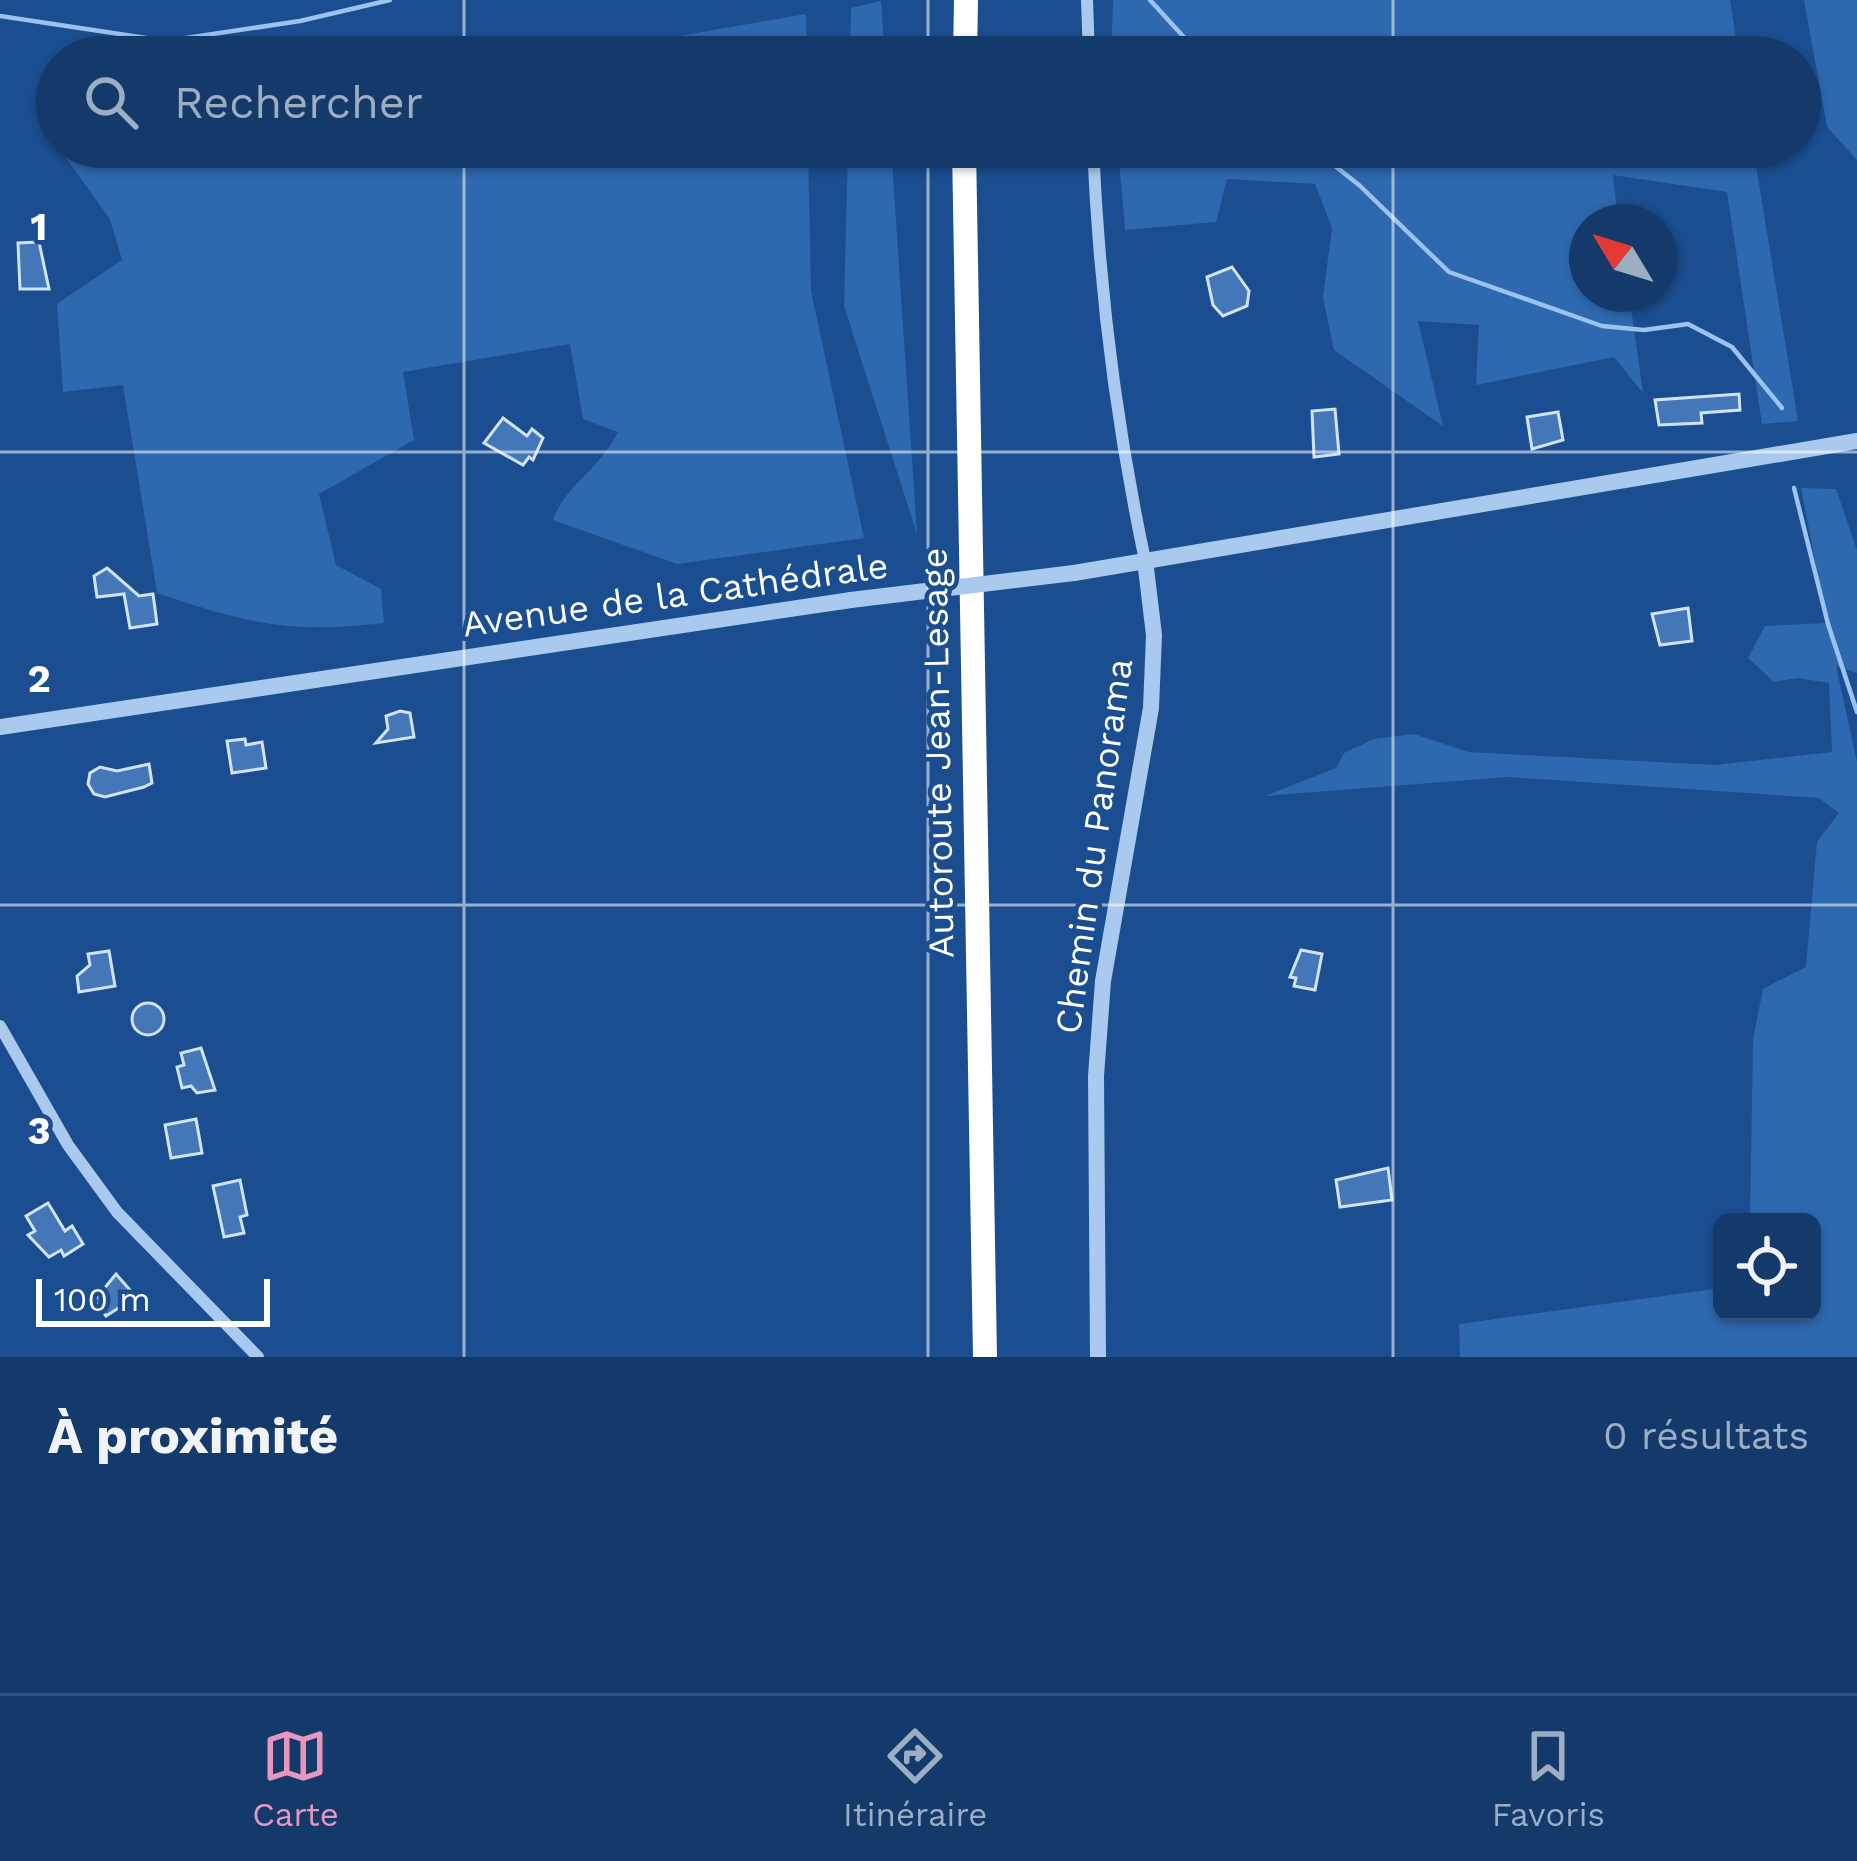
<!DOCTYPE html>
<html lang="fr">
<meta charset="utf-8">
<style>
:root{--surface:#143a6c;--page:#214574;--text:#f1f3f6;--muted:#9dadc2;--line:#33547f;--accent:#e797bd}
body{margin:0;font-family:"Work Sans",sans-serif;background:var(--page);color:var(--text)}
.controls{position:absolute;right:36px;bottom:36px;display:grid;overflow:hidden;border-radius:18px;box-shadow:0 3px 9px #0004}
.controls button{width:108px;height:108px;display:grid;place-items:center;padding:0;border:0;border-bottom:3px solid var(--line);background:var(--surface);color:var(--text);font:60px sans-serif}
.compass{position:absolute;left:1569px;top:204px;width:108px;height:108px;border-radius:50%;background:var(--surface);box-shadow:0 3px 9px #0004;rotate:308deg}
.scale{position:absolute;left:36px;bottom:30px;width:234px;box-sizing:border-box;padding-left:12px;border:6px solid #fff;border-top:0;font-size:33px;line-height:42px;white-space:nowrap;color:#fff;-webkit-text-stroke:9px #1b4e90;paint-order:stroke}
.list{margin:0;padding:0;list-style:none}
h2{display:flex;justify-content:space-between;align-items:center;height:156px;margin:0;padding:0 48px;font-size:51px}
h2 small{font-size:39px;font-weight:400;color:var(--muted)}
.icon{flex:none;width:66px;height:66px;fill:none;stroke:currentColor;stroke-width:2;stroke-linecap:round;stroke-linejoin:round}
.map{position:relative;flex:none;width:1857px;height:1357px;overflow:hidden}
.search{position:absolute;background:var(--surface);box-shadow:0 3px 9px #0004;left:36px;right:36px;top:36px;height:132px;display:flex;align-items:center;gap:30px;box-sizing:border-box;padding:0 42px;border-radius:66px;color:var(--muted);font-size:45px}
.sheet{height:336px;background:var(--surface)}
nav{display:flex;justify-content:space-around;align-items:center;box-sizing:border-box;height:168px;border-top:3px solid var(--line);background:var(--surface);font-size:33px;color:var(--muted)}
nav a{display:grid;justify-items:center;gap:6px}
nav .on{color:var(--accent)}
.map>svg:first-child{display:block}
.green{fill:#2e68ae}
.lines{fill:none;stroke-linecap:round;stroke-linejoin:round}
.stream{stroke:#9cc3f0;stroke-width:4.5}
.building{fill:#4477b8;stroke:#cfe3fa;stroke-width:3}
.minor{stroke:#a9c9ee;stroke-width:12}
.tertiary{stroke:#a9c9ee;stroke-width:16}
.motorway{stroke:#fff;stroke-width:24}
.tertiary-bridge{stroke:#a9c9ee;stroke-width:16}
.grid{fill:none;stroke:#fff;stroke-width:3;stroke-opacity:0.55}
.labels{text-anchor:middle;stroke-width:9;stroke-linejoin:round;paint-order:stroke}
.street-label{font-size:36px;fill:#fff;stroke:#1b4e90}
.grid-label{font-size:39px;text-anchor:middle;font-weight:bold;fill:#fff;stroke:#1b4e90;stroke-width:9;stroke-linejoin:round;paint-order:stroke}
</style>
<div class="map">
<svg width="1857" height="1357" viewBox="0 0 1857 1357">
<rect width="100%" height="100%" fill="#1b4e90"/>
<g class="green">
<polygon points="1113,0 1730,0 1739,57 1111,57"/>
<polygon points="1804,0 1857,0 1857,160 1827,127"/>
<polygon points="881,1 885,57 850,57 851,8"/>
<polygon points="806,14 807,57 558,57"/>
<path d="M58 147H808L811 291 864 538 677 564 553 520C564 487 599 470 618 432L583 419 570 344 403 372 414 440 319 494 336 565 381 589 384 623C289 634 246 623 157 593L123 385 63 392 57 304 122 260 110 219Z"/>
<polygon points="848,147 891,147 917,534 844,306"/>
<polygon points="1118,147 1753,147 1798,421 1762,424 1727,192 1613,175 1618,222 1587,222 1587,294 1629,294 1643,393 1614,357 1476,385 1479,325 1418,321 1443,426 1334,350 1323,298 1332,228 1315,184 1227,179 1216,222 1125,230"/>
<polygon points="1801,488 1836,489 1857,550 1857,673 1836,666 1857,762 1857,1357 1460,1357 1459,1324 1722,1288 1722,1312 1812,1312 1812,1222 1750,1222 1753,1039 1763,989 1806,967 1817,842 1839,813 1819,798 1508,777 1265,796 1336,768 1344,753 1374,739 1414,734 1469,752 1715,765 1832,752 1829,683 1798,678 1774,682 1748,658 1765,626 1827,623"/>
</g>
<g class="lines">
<g class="stream">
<polyline points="1150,0 1202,57"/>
<polyline points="0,16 166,41 300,21 390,0"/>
<polyline points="1311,147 1359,185 1449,272 1602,326 1644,330 1688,324 1732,347 1782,408"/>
<polyline points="1794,488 1828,624 1857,712"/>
</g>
</g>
<g class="building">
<polygon points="39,242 49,289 20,289 18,243"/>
<polygon points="1232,267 1249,291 1247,306 1223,316 1213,305 1207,277"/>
<polygon points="1739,394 1740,410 1701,413 1702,423 1659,425 1655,400"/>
<polygon points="1335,409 1339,454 1314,457 1312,411"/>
<polygon points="1558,412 1563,440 1532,449 1527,417"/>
<polygon points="503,418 527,436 532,429 543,438 533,460 529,457 523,465 484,443"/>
<polygon points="107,568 139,596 153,594 157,624 130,628 124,594 97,597 94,576"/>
<polygon points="1688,608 1692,641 1660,645 1652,614"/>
<polygon points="400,711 410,713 414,737 376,743 388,729 386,716"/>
<polygon points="245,739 246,745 262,742 266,768 232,773 227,741"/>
<polygon points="149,764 152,783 144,787 105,797 94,794 88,784 90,773 100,767 117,771"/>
<polygon points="1301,950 1322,954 1315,990 1294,986 1296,978 1290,977"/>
<polygon points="109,951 115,986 79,992 77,976 90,965 88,954"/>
<circle cx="148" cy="1019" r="16"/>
<polygon points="201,1048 215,1090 197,1093 191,1086 182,1088 177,1067 184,1065 181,1053"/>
<polygon points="196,1119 202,1153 171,1158 165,1125"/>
<polygon points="1388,1168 1392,1200 1340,1207 1336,1180"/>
<polygon points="240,1180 247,1215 240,1217 244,1233 224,1237 213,1186"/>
<polygon points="48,1203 65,1231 72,1226 83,1244 64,1256 61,1250 49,1257 28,1235 35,1231 26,1216"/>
<polygon points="116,1274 136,1297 106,1316 94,1301"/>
</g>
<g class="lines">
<g class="minor">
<polyline points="1087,0 1089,57"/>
<path d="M1093 147C1099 286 1116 424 1145 560"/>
<polyline points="0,1026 68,1145 117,1212 258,1357"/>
</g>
<g class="tertiary">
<polyline points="1074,573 1857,441"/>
<polyline points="0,727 851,600"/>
<polyline points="1098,1357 1096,1076 1103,981 1151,708 1154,635 1145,560"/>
</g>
<g class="motorway">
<polyline points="965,57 966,0"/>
<polyline points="964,147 985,1357"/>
</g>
<polyline class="tertiary-bridge" points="851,600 1074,573"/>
</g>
<path class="grid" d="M464 0V57M928 0V57M1393 0V57M464 147V1357M928 147V1357M1393 147V1357M0 452H1857M0 905H1857"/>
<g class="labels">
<g class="street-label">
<text transform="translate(675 594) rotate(-8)" y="13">Avenue de la Cathédrale</text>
<text transform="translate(937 753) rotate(-91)" y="13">Autoroute Jean-Lesage</text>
<text transform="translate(1093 846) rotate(-82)" y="13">Chemin du Panorama</text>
</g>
</g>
<g class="grid-label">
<text x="39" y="240">1</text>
<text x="39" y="692">2</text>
<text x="39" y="1144">3</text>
</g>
</svg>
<div class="controls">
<button><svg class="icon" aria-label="locate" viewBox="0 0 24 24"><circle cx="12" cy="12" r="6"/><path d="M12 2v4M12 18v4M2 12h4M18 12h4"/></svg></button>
</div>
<svg class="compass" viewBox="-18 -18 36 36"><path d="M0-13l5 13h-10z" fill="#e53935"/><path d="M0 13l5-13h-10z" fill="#9dadc2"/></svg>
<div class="scale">100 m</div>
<div class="search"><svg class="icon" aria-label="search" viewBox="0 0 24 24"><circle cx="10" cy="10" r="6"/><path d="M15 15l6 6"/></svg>Rechercher</div>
</div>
<section class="sheet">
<h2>À proximité<small>0 résultats</small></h2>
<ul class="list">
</ul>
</section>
<nav>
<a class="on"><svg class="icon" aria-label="map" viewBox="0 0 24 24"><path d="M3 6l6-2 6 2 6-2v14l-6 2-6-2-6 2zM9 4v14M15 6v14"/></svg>Carte</a>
<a><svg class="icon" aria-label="directions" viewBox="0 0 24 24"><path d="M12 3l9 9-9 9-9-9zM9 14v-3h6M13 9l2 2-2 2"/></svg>Itinéraire</a>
<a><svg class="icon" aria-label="saved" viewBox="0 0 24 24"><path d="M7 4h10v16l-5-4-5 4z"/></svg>Favoris</a>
</nav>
